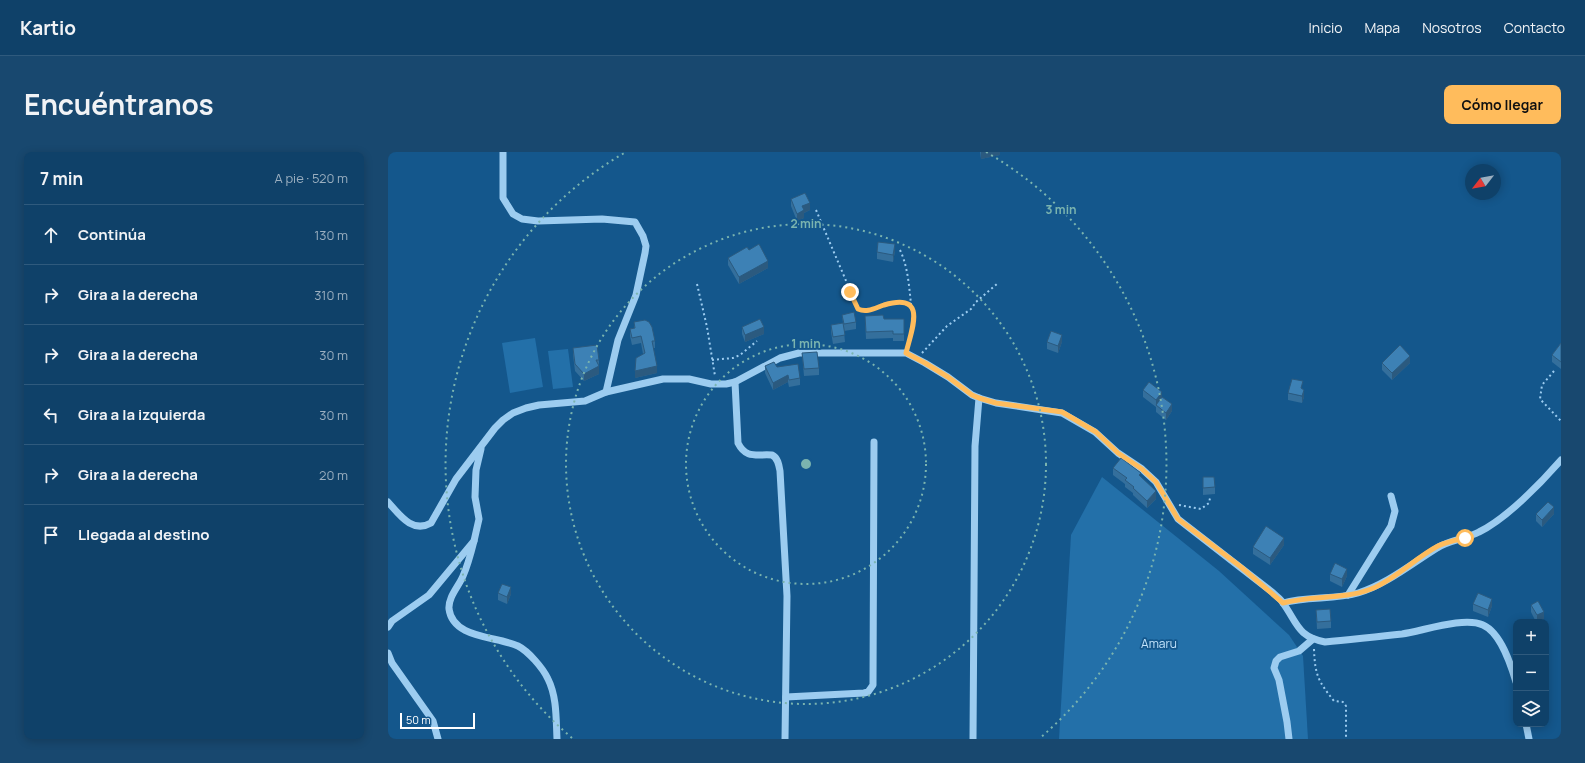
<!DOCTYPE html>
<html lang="es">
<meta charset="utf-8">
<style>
:root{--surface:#0f4169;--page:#18486f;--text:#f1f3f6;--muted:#9bafc0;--line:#2f5a7d;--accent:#ffbc5c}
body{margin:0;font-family:Manrope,sans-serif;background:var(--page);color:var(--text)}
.controls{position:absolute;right:12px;bottom:12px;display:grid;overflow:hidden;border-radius:8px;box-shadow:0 2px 10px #0003}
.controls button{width:36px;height:36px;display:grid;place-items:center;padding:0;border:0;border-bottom:1px solid var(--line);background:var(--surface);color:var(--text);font:20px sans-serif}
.compass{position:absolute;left:1077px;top:12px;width:36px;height:36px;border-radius:50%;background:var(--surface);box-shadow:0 2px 10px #0003;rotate:239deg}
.scale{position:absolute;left:12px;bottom:10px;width:75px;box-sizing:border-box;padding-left:4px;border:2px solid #fff;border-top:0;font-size:11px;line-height:14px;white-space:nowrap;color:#fff;-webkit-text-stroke:3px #14578c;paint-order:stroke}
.stop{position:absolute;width:12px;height:12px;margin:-9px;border:3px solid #ffbc5c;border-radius:50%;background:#fff}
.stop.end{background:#ffbc5c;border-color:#fff;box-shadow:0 1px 4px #0008}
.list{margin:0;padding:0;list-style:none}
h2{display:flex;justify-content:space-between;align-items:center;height:52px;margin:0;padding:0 16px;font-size:17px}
h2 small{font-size:13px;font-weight:400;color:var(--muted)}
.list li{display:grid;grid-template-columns:26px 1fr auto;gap:12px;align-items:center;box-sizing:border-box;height:60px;padding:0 16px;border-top:1px solid var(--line)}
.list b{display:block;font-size:15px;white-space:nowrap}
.list em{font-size:13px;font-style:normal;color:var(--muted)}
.icon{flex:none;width:22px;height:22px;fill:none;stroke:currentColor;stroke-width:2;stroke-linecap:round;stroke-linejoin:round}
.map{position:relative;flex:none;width:1173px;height:587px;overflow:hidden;border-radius:8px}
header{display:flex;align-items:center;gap:24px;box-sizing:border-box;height:56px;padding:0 20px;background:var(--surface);border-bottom:1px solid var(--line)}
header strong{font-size:19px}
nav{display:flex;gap:22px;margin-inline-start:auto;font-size:14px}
.intro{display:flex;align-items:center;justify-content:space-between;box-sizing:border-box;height:96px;padding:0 24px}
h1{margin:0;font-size:28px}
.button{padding:10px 18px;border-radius:8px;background:var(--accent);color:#111;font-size:14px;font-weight:700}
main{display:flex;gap:24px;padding:0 24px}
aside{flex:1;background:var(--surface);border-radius:8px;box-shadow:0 2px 10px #0003}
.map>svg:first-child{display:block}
.green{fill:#2370a9}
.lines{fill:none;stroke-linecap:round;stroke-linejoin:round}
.path{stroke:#9cccf0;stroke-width:2;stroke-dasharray:2 3;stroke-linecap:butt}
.minor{stroke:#9cccf0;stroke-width:7}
.wall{fill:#346f9c}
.shaded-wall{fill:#2b5a7f}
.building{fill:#3d81b5;stroke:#2b5a7f}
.route{stroke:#ffbc5c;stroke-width:5}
.ring{fill:none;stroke:#7bb4af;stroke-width:2;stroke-dasharray:2 4}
.labels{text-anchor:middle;stroke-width:3.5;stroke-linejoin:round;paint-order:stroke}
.park-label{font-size:12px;fill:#c3e4fc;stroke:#14578c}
.centre{fill:#7bb4af;stroke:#14578c;stroke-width:2}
.ring-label{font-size:12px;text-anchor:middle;font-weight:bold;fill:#7bb4af;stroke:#14578c;stroke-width:3.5;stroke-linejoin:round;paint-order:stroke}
</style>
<header>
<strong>Kartio</strong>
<nav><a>Inicio</a><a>Mapa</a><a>Nosotros</a><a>Contacto</a></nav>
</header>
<div class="intro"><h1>Encuéntranos</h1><a class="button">Cómo llegar</a></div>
<main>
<aside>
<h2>7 min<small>A pie · 520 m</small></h2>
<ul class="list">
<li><svg class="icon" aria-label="ahead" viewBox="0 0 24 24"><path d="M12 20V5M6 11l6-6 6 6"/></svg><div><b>Continúa</b></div><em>130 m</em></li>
<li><svg class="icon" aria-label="right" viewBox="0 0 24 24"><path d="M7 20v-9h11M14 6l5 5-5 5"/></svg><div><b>Gira a la derecha</b></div><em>310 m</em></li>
<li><svg class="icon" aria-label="right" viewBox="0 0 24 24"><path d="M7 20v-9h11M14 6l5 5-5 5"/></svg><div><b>Gira a la derecha</b></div><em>30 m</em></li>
<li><svg class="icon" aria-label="left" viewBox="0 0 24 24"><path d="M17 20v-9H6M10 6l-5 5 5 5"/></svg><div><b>Gira a la izquierda</b></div><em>30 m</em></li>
<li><svg class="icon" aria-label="right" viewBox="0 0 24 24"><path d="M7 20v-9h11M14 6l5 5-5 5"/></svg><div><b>Gira a la derecha</b></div><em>20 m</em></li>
<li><svg class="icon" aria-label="arrive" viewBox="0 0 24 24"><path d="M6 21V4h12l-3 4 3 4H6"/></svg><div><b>Llegada al destino</b></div></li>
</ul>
</aside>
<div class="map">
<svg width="1173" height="587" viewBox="0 0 1173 587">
<rect width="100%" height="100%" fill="#14578c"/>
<g class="green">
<polygon points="147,186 155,235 122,241 114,191"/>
<polygon points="180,197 185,235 165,237 160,199"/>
<polygon points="714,325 831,419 901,483 915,504 920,587 671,587 683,383"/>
</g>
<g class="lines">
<g class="path">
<path d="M428 58 470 157C487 163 504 144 523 152L526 167 519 194"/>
<path d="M512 98C520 115 521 134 523 152"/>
<polyline points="309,132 319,175 327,224"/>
<polyline points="534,201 559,174 583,157 588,150 609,132"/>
<polyline points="324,208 345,206 352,203 369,189"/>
<polyline points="1166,219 1154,233 1152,247 1173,269"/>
<polyline points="791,353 813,357 821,351 822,346"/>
<path d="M926 497C927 523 930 529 946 549L955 550 958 554V587"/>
</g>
<g class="minor">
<polyline points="115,0 115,46 125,62 134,67 150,69 214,67 247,70 255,84 258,94 257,101 248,143 230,188 218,240"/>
<path d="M347 230 350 291C358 307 368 302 384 303 390 306 391 313 392 319L399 444 397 587"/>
<path d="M0 350C11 362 24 382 43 371L68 327 107 276 115 268 125 261 138 256 151 253 197 249 218 240 275 227H301L323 232H338L347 230 392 206 411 201H518L537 211 560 225 584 243 591 246 608 251 674 261 707 280 730 301 754 317 768 330 790 367 884 440C888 444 893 447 895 451 910 472 909 484 937 490 963 487 989 485 1014 482 1035 479 1076 464 1095 473 1113 481 1123 513 1128 530"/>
<path d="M86 389C83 401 80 413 75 424 71 434 60 445 61 457 65 487 109 484 130 494 140 499 155 516 160 527 169 545 168 567 169 587"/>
<polyline points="960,443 1003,374 1007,359 1003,344"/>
<path d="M895 451C919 444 946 448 970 441 999 432 1023 412 1049 396 1061 388 1078 387 1091 380 1118 367 1153 331 1173 308"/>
<polyline points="0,475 4,469 41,443 86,389 91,367 87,345 88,318 93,297"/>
<polyline points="0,501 4,511 45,569 50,587"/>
<polyline points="398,545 476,541 480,540 485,533 486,290"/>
<polyline points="1138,572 1141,587"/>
<polyline points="585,587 587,294 591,246"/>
<polyline points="901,587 899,570 891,528 886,516 888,509 892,505 911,499 925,487"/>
</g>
</g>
<g class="wall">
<polygon points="592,0 612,0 612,3 593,7"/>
<polygon points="403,47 422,58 416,61 416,66 409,69 403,54"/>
<polygon points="507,99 505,110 489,107 489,100"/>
<polygon points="340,106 380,116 351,132 340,113"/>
<polygon points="454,163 468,170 468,177 456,179 457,190 445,192 443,180 443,173 455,171"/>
<polygon points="477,164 496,167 516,167 516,189 505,189 505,186 478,187"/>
<polygon points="246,170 267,189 267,196 265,196 269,221 247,226 255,202 253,191 244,193 242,184 242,177 246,176"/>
<polygon points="354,175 376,182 357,190 354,182"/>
<polygon points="659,190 674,190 670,201 659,197"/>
<polygon points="1173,191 1173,217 1164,210 1164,203"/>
<polygon points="185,196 211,208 211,222 196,229 187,219 185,203"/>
<polygon points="414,201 431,216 431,223 416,224"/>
<polygon points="994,211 1022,211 1004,228 994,218"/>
<polygon points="377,214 389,215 412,226 412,233 401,235 400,230 385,238 377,221"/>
<polygon points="755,238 774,245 784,259 778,268 768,260 768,255 755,245"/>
<polygon points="900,241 916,245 914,251 900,248"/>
<polygon points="725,316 753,325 768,347 759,356 745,343 745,341 737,335 737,332 725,323"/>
<polygon points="815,325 827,335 827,342 815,343"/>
<polygon points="1148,362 1166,362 1154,375 1148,369"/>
<polygon points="896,393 882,413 865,402 865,395"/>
<polygon points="942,422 959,424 954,435 942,429"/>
<polygon points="110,441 123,442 119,452 110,448"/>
<polygon points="1085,452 1104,454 1100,465 1085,459"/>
<polygon points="1143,453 1156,467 1150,470 1148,470 1143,460"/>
<polygon points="928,458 943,469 943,476 929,477"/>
</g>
<g class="shaded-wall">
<polygon points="593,0 612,0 612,3 593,7"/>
<polygon points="422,51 422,58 416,61 416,66 409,69 409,62 414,54"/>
<polygon points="507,92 507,99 505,110 505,103"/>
<polygon points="380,109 380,116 351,132 351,125"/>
<polygon points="376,175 376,182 357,190 357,183"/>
<polygon points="674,183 674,190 670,201 670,194"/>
<polygon points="1022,204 1022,211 1004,228 1004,221"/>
<polygon points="211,214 211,222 196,229 196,222"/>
<polygon points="269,214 269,221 247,226 247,219"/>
<polygon points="400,223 400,230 385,238 385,231"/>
<polygon points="916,238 916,245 914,251 914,244"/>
<polygon points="774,240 774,247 768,253 768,255 768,248"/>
<polygon points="784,252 784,259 778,268 778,261"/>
<polygon points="768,339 768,347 759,356 759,349"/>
<polygon points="1166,355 1166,362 1154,375 1154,368"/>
<polygon points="896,386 896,393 882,413 882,406"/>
<polygon points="959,417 959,424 954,435 954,427"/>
<polygon points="123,435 123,442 119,452 119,445"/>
<polygon points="1104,447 1104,454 1100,465 1100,458"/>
<polygon points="1156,460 1156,467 1149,470 1149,463"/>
</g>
<g class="building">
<polygon points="417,41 422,51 414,54 416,58 409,62 403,47"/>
<polygon points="490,90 507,92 505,103 489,100"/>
<polygon points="371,92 380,109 351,125 340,106 359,95 361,98"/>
<polygon points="466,160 468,170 456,172 454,163"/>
<polygon points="495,163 496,167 516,167 516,182 505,182 505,179 478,180 477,164"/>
<polygon points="372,167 376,175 357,183 354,175"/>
<polygon points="257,168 261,170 264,175 267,189 264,189 269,214 247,219 248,206 257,201 253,184 244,186 242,177 247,176 246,170"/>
<polygon points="455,171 457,183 445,185 443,173"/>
<polygon points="663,179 674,183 670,194 659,190"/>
<polygon points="1173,191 1173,210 1164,203"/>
<polygon points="209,193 211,208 208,208 211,214 196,222 187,212 185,196"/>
<polygon points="1012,193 1022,204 1004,221 994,211"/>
<polygon points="429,200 431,216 416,217 414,201"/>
<polygon points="386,210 389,215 410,212 412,226 401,228 400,223 385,231 377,214"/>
<polygon points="904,227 915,229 913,236 916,238 914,244 900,241"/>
<polygon points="761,230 774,240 768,248 755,238"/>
<polygon points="774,245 784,252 778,261 768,253"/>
<polygon points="733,306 753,321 751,323 768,339 759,349 745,336 746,335 737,328 739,326 725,316"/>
<polygon points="815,325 826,325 827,335 815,336"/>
<polygon points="1160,350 1166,355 1154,368 1148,362"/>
<polygon points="878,374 896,386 882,406 865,395"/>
<polygon points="947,411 959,417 954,427 942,422"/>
<polygon points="114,432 123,435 119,445 110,441"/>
<polygon points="1090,441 1104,447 1100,458 1085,452"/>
<polygon points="1150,449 1156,460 1149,463 1143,453"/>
<polygon points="942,457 943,469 929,470 928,458"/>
</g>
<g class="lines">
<path class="route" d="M462 140 470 157C479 161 487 156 496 153 540 140 524 176 518 201L537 211 560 225 584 243 591 246 608 251 674 260 708 280 730 301 754 317 768 330 790 367 853 415 895 451C924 443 955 448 983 437 1008 427 1027 406 1050 394 1058 390 1068 388 1077 386"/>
</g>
<g class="ring">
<circle cx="418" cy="312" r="120"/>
<circle cx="418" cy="312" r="240"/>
<path d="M184 586A360 360 0 0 1 238 0M598 0A360 360 0 0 1 652 586"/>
</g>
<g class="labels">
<g class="park-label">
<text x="771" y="496">Amaru</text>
</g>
</g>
<circle cx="418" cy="312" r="6" class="centre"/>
<g class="ring-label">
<text x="673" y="62">3 min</text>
<text x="418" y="76">2 min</text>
<text x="418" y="196">1 min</text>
</g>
</svg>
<div class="controls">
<button>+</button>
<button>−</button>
<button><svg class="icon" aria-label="layers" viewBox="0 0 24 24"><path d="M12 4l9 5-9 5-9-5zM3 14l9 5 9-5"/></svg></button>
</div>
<svg class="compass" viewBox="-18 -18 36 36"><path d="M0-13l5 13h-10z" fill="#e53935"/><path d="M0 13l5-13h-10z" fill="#9bafc0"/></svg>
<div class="scale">50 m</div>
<div class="stop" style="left:1077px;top:386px"></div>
<div class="stop end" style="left:462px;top:140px"></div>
</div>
</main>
